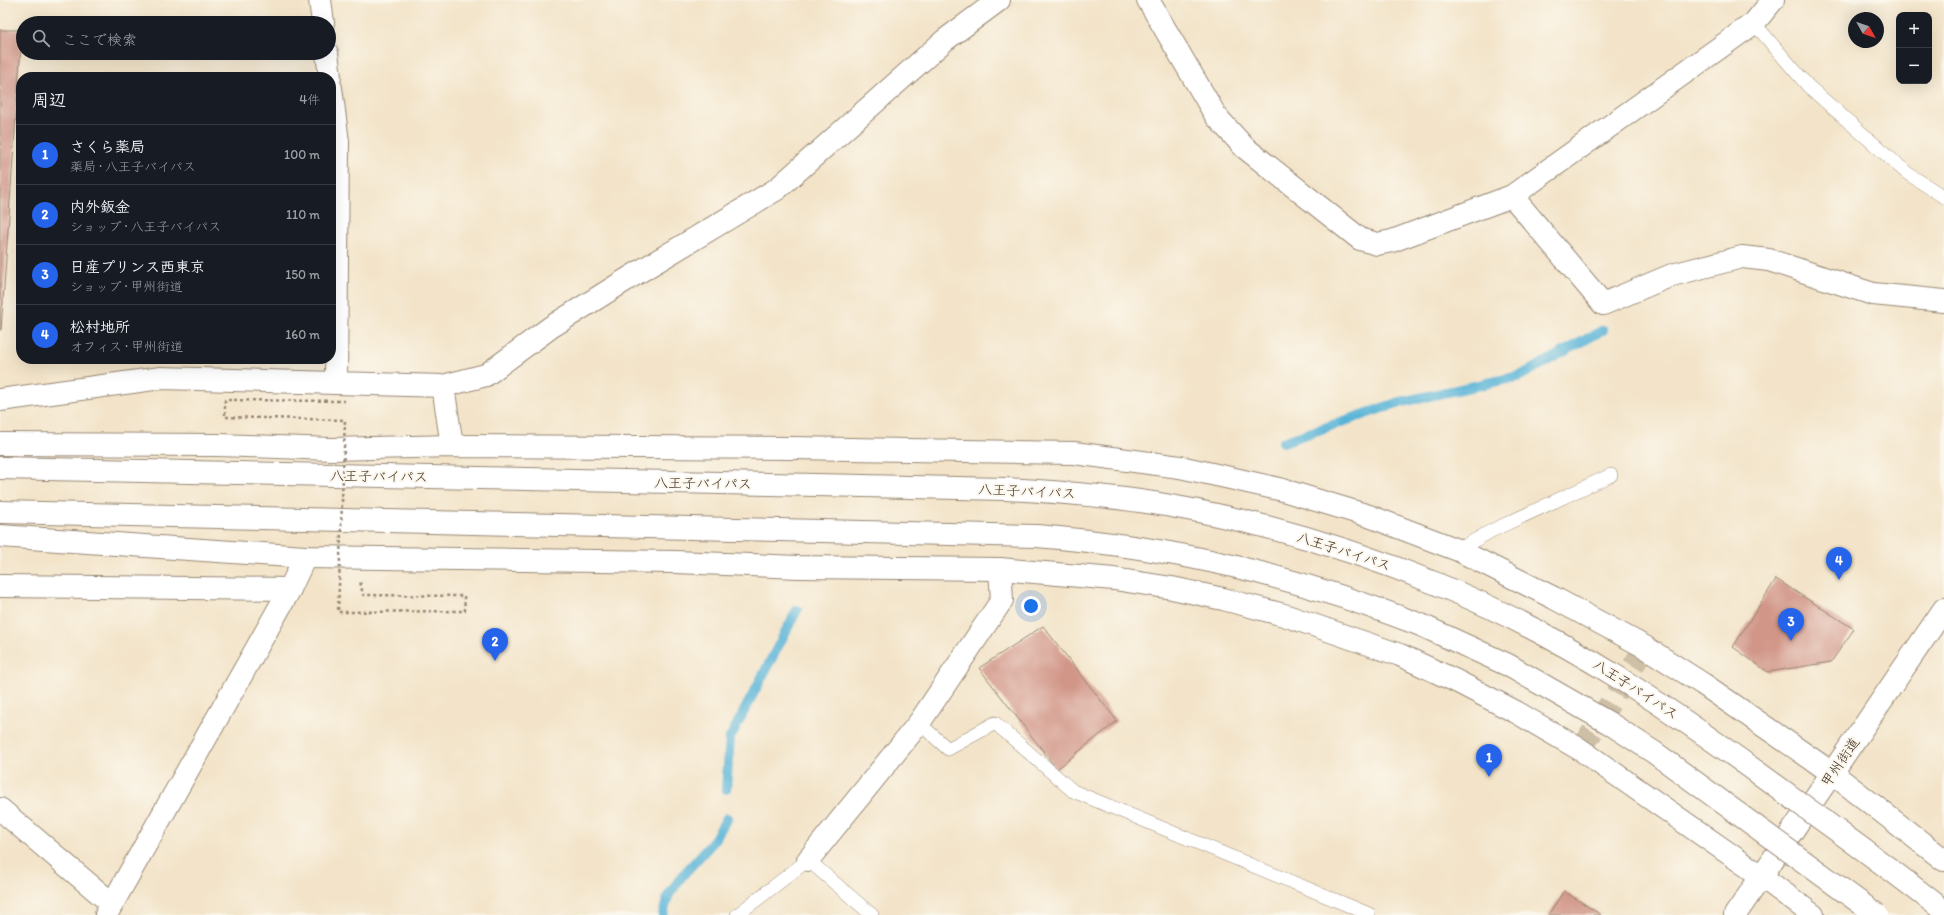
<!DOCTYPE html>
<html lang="ja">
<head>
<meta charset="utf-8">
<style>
  body { margin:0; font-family:Itim,"Klee One",sans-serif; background:#242831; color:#f1f3f6 }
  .controls { position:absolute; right:12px; top:12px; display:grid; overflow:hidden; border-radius:8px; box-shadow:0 4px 16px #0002 }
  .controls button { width:36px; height:36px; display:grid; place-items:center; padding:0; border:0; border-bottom:1px solid #363941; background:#171b24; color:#f1f3f6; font:20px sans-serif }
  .compass { position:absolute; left:1848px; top:12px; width:36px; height:36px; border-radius:50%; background:#171b24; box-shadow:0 4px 16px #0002; rotate:130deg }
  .you { position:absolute; left:1031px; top:606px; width:14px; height:14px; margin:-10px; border:3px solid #fff; border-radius:50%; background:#1a73e8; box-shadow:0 0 0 6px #1a73e833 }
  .badge { display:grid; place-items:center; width:26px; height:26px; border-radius:50%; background:#2563eb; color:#fff; font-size:13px; font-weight:700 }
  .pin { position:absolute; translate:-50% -33px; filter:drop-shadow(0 1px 2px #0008) }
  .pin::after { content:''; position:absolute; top:21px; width:14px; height:12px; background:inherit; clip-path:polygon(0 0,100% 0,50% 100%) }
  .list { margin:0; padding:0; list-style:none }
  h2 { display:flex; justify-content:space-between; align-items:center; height:52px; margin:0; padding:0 16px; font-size:17px }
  h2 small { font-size:13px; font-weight:400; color:#9ea1a6 }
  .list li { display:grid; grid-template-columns:26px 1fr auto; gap:12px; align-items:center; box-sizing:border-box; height:60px; padding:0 16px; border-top:1px solid #363941 }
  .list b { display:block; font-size:15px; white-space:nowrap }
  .list p { margin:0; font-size:13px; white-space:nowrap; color:#9ea1a6 }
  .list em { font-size:13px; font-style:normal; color:#9ea1a6 }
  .icon { flex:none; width:22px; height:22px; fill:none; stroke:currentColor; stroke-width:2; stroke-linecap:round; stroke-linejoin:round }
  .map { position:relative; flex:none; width:1944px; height:915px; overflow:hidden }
  .search { position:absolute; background:#171b24; box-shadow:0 4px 16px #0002; left:16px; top:16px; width:320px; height:44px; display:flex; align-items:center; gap:10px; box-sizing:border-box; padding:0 14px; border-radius:22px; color:#9ea1a6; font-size:15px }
  .panel { position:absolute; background:#171b24; box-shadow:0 4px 16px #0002; left:16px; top:72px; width:320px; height:292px; border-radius:16px }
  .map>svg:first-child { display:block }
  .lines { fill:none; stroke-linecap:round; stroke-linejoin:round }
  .stream { stroke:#59b4d7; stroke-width:10 }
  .building { fill:#d19688 }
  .highway-tunnel { stroke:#cebfa7; stroke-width:22; stroke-dasharray:22 11; stroke-linecap:butt }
  .lane-casing { stroke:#978774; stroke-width:14 }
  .street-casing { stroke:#978774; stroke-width:24 }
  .highway-casing { stroke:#978774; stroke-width:24 }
  .lane { stroke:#fff; stroke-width:13 }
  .street { stroke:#fff; stroke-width:22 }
  .highway { stroke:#fff; stroke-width:22 }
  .highway-bridge-casing { stroke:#978774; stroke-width:24; stroke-linecap:butt }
  .path-bridge { stroke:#978774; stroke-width:2.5; stroke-dasharray:3 3; stroke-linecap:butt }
  .highway-bridge { stroke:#fff; stroke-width:22 }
  .labels { text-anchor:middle; stroke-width:4; stroke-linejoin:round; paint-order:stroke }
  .street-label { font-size:14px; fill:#3b2a1e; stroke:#fbf7ec }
</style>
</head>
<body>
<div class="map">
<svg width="1944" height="915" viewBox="0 0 1944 915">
  <rect width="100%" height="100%" fill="#fbf7ec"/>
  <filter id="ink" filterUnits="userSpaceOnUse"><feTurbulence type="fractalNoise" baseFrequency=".025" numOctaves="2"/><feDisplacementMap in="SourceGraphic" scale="8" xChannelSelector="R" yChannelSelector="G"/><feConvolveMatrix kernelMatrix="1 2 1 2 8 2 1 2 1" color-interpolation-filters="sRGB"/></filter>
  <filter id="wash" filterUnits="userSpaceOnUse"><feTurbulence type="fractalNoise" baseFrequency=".012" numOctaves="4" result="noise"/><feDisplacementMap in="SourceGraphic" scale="16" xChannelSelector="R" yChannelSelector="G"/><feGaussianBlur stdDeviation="0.9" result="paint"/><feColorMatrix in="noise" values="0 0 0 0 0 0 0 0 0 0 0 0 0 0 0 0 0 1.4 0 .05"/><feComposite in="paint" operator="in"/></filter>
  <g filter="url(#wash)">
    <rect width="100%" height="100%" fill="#f3e4c9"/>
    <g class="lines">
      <g class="stream">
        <polyline points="1283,442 1397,403 1520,376 1603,330"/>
        <polyline points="726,789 730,738 797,610"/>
        <polyline points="663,915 668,896 682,876 713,842 727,818"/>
      </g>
    </g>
    <g id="blocks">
      <g class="building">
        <polygon points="0,30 22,30 1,330 0,330"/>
        <polygon points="1776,579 1854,629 1831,662 1768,672 1733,647"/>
        <polygon points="1043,626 1117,721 1057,769 979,668"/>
        <polygon points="1564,891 1601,915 1548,915"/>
      </g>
    </g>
  </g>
  <g filter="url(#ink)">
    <use href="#blocks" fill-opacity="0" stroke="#978774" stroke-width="1"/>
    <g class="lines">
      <polyline class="highway-tunnel" points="1581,750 1645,647"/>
      <g class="lane-casing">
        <g id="lane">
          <polyline points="1754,23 1808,86 1907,173 1944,197"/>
          <polyline points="1458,550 1491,531 1611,475"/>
          <polyline points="919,723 948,749 995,723 1073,791 1369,914"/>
          <polyline points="737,915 808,860 872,915"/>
        </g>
      </g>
      <g class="street-casing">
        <g id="street">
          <polyline points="320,0 323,23"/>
          <polyline points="1148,0 1216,116 1244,147 1360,239 1377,244 1392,241 1512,196 1754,23 1773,0"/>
          <polyline points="327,53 330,77"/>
          <polyline points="331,88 338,142 336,383 443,386"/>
          <polyline points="1512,196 1603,304 1672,275 1742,257 1769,260 1873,294 1944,301"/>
          <polyline points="0,400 161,378 336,383"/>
          <polyline points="452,446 443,386 486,375 551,327 629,278 777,189 945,40 999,0"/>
          <polyline points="0,586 290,589"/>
          <polyline points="0,809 112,904"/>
          <polyline points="808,860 919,723 1002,600 1000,569"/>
          <polyline points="106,915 290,589 305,557"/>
        </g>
      </g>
      <g class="highway-casing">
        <g id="highway">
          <polyline points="0,444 218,445 332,449 452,446 793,448 1074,453 1180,467 1230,478 1283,490 1369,516 1458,550 1554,598 1645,647 1703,684 1832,773 1944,860"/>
          <path d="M0,468L1005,489C1060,492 1116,496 1171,506C1263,522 1351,549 1437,584"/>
          <path d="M0,512L1037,536C1174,547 1292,575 1421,625"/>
          <polyline points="0,536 305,557 675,562 798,567 1000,569 1114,579 1172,588 1223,599 1284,615 1400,655 1456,681 1516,712 1581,750 1761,876 1813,915"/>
          <polyline points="1735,915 1944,609"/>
        </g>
      </g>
      <use href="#lane" class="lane"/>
      <use href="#street" class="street"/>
      <use href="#highway" class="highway"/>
      <g class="highway-bridge-casing">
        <g id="highway-bridge">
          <path d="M1437,584C1567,637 1671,709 1783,791C1837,831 1892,869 1944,911"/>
          <polyline points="1421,625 1508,665 1609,723 1655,753 1877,915"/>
        </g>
      </g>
      <polyline class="path-bridge" points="345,401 225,400 225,417 345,420 338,612 465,611 464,596 363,595 360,581"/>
      <use href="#highway-bridge" class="highway-bridge"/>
    </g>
  </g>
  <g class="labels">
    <g class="street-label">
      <text transform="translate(379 476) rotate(1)" y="5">八王子バイパス</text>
      <text transform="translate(703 483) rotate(1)" y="5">八王子バイパス</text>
      <text transform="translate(1027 491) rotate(3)" y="5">八王子バイパス</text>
      <text transform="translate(1344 551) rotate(18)" y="5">八王子バイパス</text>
      <text transform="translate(1636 689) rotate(33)" y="5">八王子バイパス</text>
      <text transform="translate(1840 762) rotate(-56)" y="5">甲州街道</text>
    </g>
  </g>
</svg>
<div class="controls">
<button>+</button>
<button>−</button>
</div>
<svg class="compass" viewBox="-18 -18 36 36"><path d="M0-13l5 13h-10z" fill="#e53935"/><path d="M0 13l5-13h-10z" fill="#9ea1a6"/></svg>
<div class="you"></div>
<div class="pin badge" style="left:1489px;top:777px">1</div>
<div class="pin badge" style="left:495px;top:661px">2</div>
<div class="pin badge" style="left:1791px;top:641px">3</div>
<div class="pin badge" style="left:1839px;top:580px">4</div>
<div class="search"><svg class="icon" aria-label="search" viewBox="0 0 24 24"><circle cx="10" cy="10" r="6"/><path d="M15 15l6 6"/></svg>ここで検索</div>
<section class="panel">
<h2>周辺<small>4件</small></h2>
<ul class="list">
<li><span class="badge">1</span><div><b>さくら薬局</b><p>薬局 · 八王子バイパス</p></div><em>100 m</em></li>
<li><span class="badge">2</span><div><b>内外鈑金</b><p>ショップ · 八王子バイパス</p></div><em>110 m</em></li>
<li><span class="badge">3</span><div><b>日産プリンス西東京</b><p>ショップ · 甲州街道</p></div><em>150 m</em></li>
<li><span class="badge">4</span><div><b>松村地所</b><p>オフィス · 甲州街道</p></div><em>160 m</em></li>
</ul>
</section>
</div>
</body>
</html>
